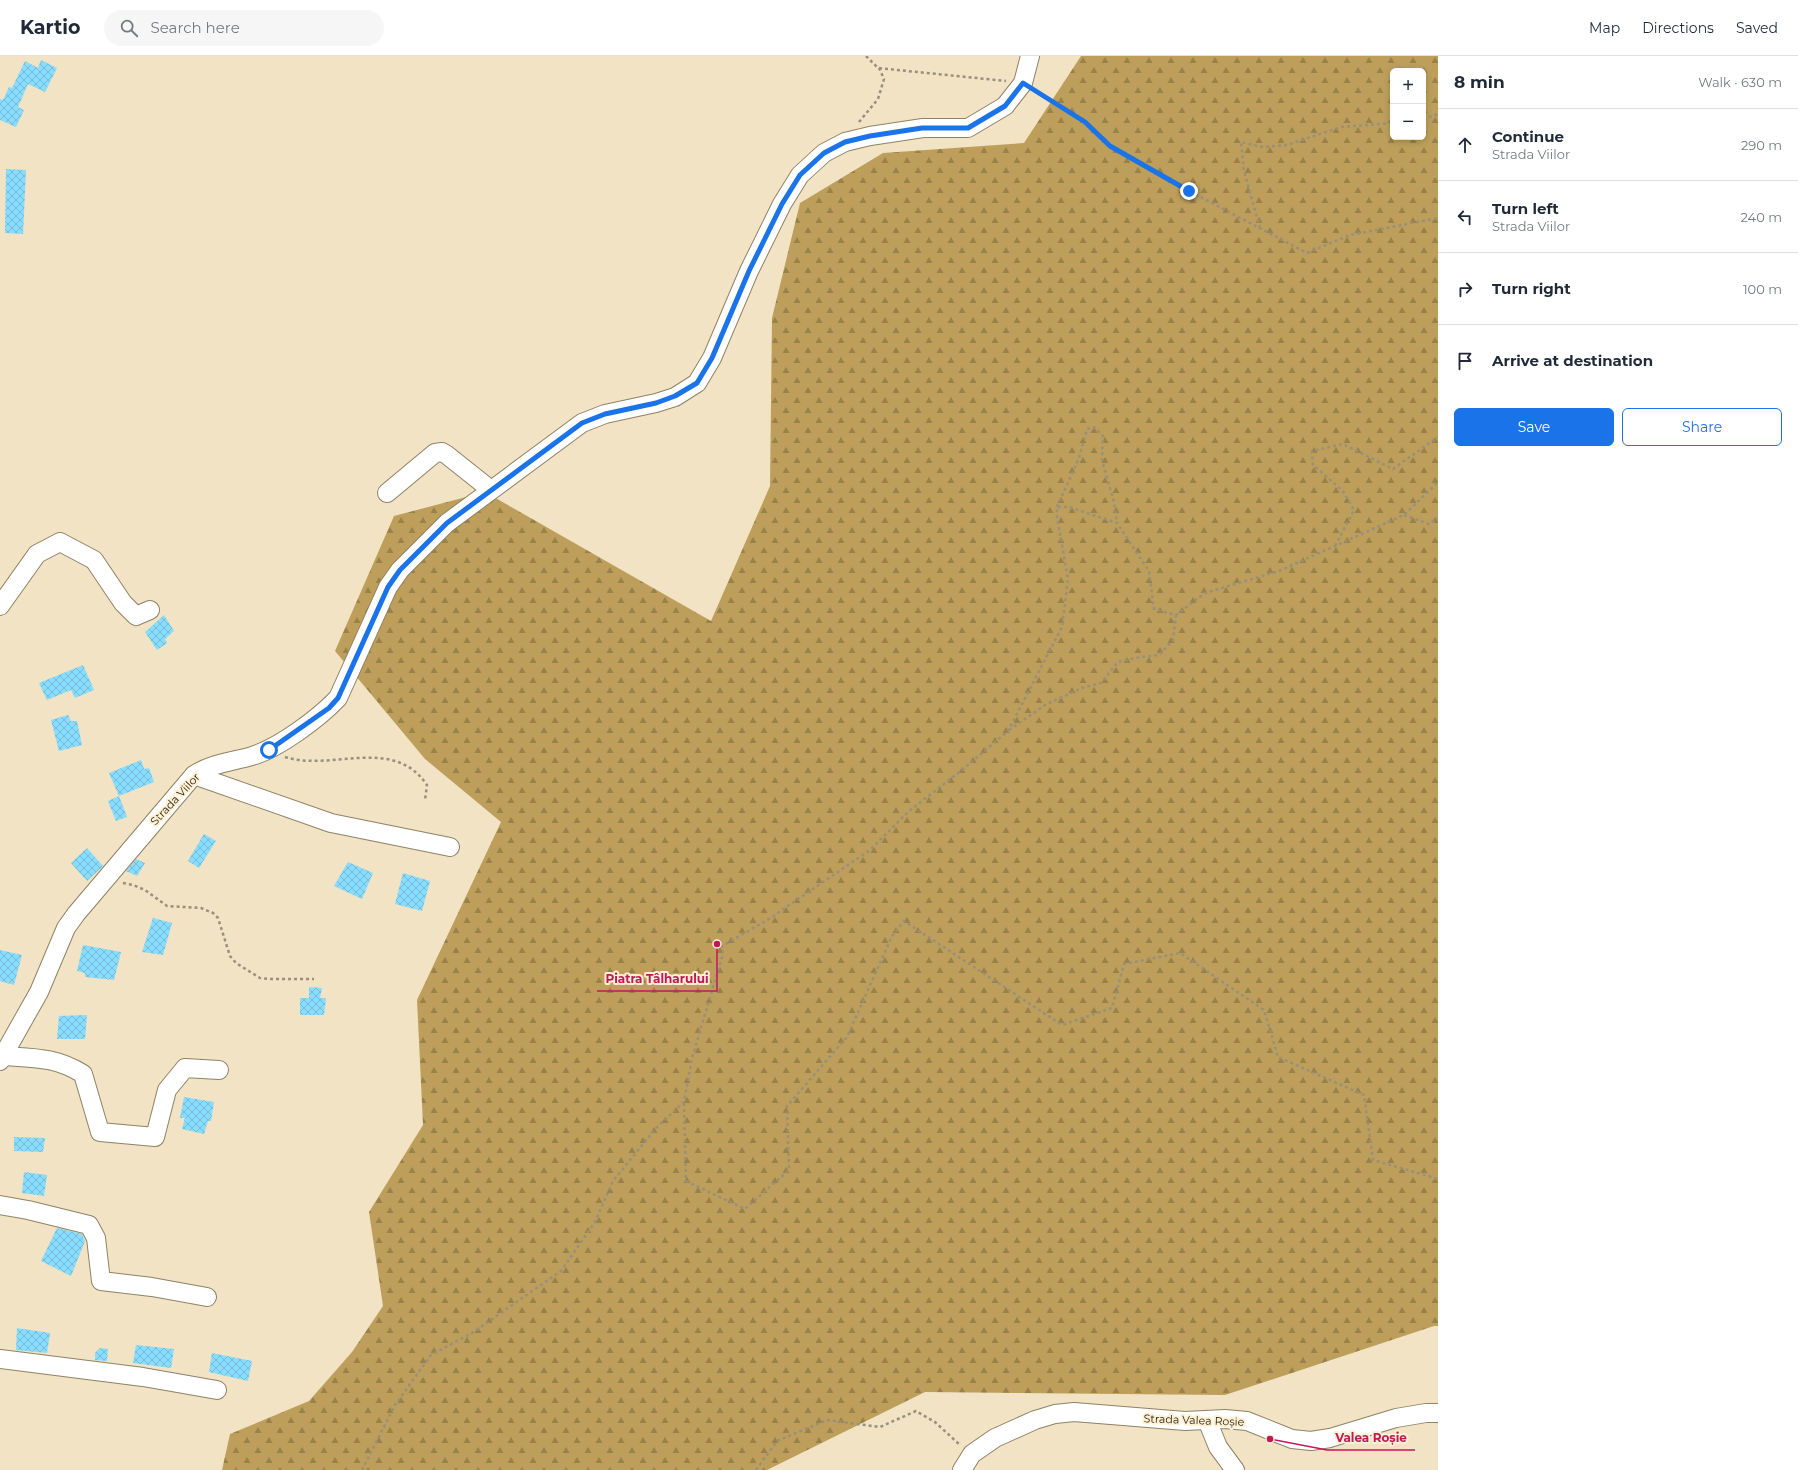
<!DOCTYPE html>
<html lang="en">
<head>
<meta charset="utf-8">
<style>
  body { margin:0; font-family:Montserrat,sans-serif; background:#f6f6f7; color:#1f2937 }
  .controls { position:absolute; right:12px; top:12px; display:grid; overflow:hidden; border-radius:6px; box-shadow:0 2px 6px #0003 }
  .controls button { width:36px; height:36px; display:grid; place-items:center; padding:0; border:0; border-bottom:1px solid #e0e1e3; background:#fff; color:#1f2937; font:20px sans-serif }
  .stop { position:absolute; width:12px; height:12px; margin:-9px; border:3px solid #1a73e8; border-radius:50%; background:#fff }
  .stop.end { background:#1a73e8; border-color:#fff; box-shadow:0 1px 4px #0008 }
  .list { margin:0; padding:0; list-style:none }
  h2 { display:flex; justify-content:space-between; align-items:center; height:52px; margin:0; padding:0 16px; font-size:17px }
  h2 small { font-size:13px; font-weight:400; color:#747a83 }
  .list li { display:grid; grid-template-columns:26px 1fr auto; gap:12px; align-items:center; box-sizing:border-box; height:72px; padding:0 16px; border-top:1px solid #e0e1e3 }
  .list b { display:block; font-size:15px; white-space:nowrap }
  .list p { margin:0; font-size:13px; white-space:nowrap; color:#747a83 }
  .list em { font-size:13px; font-style:normal; color:#747a83 }
  .actions { display:flex; gap:8px; padding:12px 16px }
  .actions a { flex:1; padding:9px 0; border:1px solid #1a73e8; border-radius:6px; text-align:center; font-size:14px; color:#1a73e8 }
  .actions .main { background:#1a73e8; color:#fff }
  .icon { flex:none; width:22px; height:22px; fill:none; stroke:currentColor; stroke-width:2; stroke-linecap:round; stroke-linejoin:round }
  .map { position:relative; flex:none; width:1438px; height:1414px; overflow:hidden }
  header { display:flex; align-items:center; gap:24px; box-sizing:border-box; height:56px; padding:0 20px; background:#fff; border-bottom:1px solid #e0e1e3 }
  header strong { font-size:19px }
  nav { display:flex; gap:22px; margin-inline-start:auto; font-size:14px }
  .search { width:280px; height:36px; background:#f6f6f7; display:flex; align-items:center; gap:10px; box-sizing:border-box; padding:0 14px; border-radius:22px; color:#747a83; font-size:15px }
  main { display:flex }
  aside { flex:1; background:#fff }
  .map>svg:first-child { display:block }
  .forest { fill:url(#forest-firs); fill-rule:evenodd }
  .building { fill:url(#building-cross-hatch) }
  .lines { fill:none; stroke-linecap:round; stroke-linejoin:round }
  .minor-casing { stroke:#8f8265; stroke-width:20 }
  .path { stroke:#9a9079; stroke-width:2.5; stroke-dasharray:3 3; stroke-linecap:butt }
  .minor { stroke:#fff; stroke-width:18 }
  .route { stroke:#1a73e8; stroke-width:5 }
  .labels { text-anchor:middle; stroke-width:4; stroke-linejoin:round; paint-order:stroke }
  .street-label { font-size:11px; fill:#221d11; stroke:#fef0d1 }
  .leader { fill:none; stroke:#c2185b; stroke-width:1.5 }
  .callout-dot { fill:#c2185b; stroke:#fef0d1; stroke-width:1.5 }
  .callout-label { font-size:12px; text-anchor:middle; font-weight:bold; fill:#c2185b; stroke:#fef0d1; stroke-width:4; stroke-linejoin:round; paint-order:stroke }
</style>
</head>
<body>
<header>
<strong>Kartio</strong>
<div class="search"><svg class="icon" aria-label="search" viewBox="0 0 24 24"><circle cx="10" cy="10" r="6"/><path d="M15 15l6 6"/></svg>Search here</div>
<nav><a>Map</a><a>Directions</a><a>Saved</a></nav>
</header>
<main>
<div class="map">
<svg width="1438" height="1414" viewBox="0 0 1438 1414">
  <defs>
    <pattern id="forest-firs" width="22" height="20" patternUnits="userSpaceOnUse"><rect width="22" height="20" fill="#bd9f5b"/><path d="M5 1l3.5 6h-7zM16 11l3.5 6h-7z" fill="#99814a"/></pattern>
    <pattern id="building-cross-hatch" width="8" height="8" patternUnits="userSpaceOnUse"><rect width="8" height="8" fill="#88dcfd"/><path d="M0 0l8 8M0 8l8-8" fill="none" stroke="#75bcd8"/></pattern>
  </defs>
  <rect width="100%" height="100%" fill="#f1e3c4"/>
  <path class="forest" d="M1081,0H1438V1270H1434L1225,1339L925,1336L767,1414H222L230,1378L309,1345L352,1296L383,1250L369,1156L423,1069L417,944L501,766L425,703L335,595L394,460L485,436L711,565L770,430L772,262L800,147L883,97L1024,87ZM1393,15H1423V81H1393Z"/>
  <g class="building">
    <polygon points="41,4 57,12 45,36 28,28 18,51 24,54 16,71 0,64 0,43 3,44 9,31 12,32 25,5 38,12"/>
    <polygon points="6,113 26,114 23,178 5,177"/>
    <polygon points="164,559 174,575 165,583 167,587 157,594 145,576"/>
    <polygon points="83,609 94,634 75,642 71,634 47,644 39,627"/>
    <polygon points="68,659 71,665 77,665 82,689 59,695 51,664"/>
    <polygon points="141,704 144,713 149,712 154,726 119,740 109,717"/>
    <polygon points="119,740 127,761 116,765 108,745"/>
    <polygon points="204,778 216,785 199,812 188,805"/>
    <polygon points="87,792 103,810 87,825 71,807"/>
    <polygon points="136,803 145,807 137,820 126,815"/>
    <polygon points="348,806 373,817 362,843 334,830"/>
    <polygon points="403,817 430,825 422,855 395,848"/>
    <polygon points="153,862 172,867 163,899 142,896"/>
    <polygon points="83,889 121,896 114,924 85,921 85,917 77,915"/>
    <polygon points="0,894 22,899 14,929 0,925"/>
    <polygon points="309,931 322,932 320,942 326,942 324,959 300,959 300,942 309,942"/>
    <polygon points="87,959 85,983 57,983 59,960"/>
    <polygon points="184,1041 214,1046 211,1065 208,1065 204,1078 182,1073 185,1062 180,1062"/>
    <polygon points="14,1081 45,1082 43,1096 14,1095"/>
    <polygon points="24,1116 47,1119 44,1140 22,1137"/>
    <polygon points="57,1172 82,1178 85,1185 71,1220 41,1205"/>
    <polygon points="17,1272 50,1277 47,1297 16,1294"/>
    <polygon points="136,1289 174,1293 171,1312 133,1307"/>
    <polygon points="100,1292 108,1293 107,1305 95,1304 95,1297"/>
    <polygon points="212,1297 252,1305 248,1325 209,1316"/>
  </g>
  <g class="lines">
    <g class="minor-casing">
      <g id="minor">
        <polyline points="387,437 435,397 442,396 447,399 491,434"/>
        <polyline points="0,550 37,498 60,486 94,504 123,547 136,560 150,554"/>
        <polyline points="194,719 331,767 450,791"/>
        <path d="M4,1000C34,1002 56,1001 83,1018L100,1076L155,1081L167,1034L185,1012L219,1014"/>
        <path d="M0,1005L39,936L66,872L76,858L194,719C212,707 232,706 252,700C279,692 319,662 338,642L388,531L400,514L447,467L582,367L605,358L656,347L675,341L697,327L712,302L749,215L782,148L800,119L824,97L845,86L870,80L923,72H968L1005,50L1023,27L1030,0"/>
        <polyline points="0,1149 28,1154 89,1169 96,1182 101,1225 152,1231 207,1241"/>
        <polyline points="0,1303 143,1321 217,1334"/>
        <polyline points="1207,1364 1218,1391 1235,1414"/>
        <polyline points="962,1414 972,1398 995,1382 1035,1364 1055,1358 1074,1356 1185,1365 1225,1363 1247,1365 1292,1383 1311,1385 1330,1382 1396,1362 1426,1357 1438,1357"/>
      </g>
    </g>
    <g class="path">
      <polyline points="866,0 878,12 1006,25"/>
      <polyline points="1035,34 1085,67 1110,90 1189,135 1307,197 1350,179 1438,162"/>
      <polyline points="1423,63 1438,58"/>
      <polyline points="859,66 878,43 884,23 879,12"/>
      <polyline points="1260,172 1244,115 1241,86 1262,91 1287,89 1341,71 1393,67"/>
      <polyline points="1057,451 1079,402 1087,373 1094,371 1103,380 1102,404 1114,446 1117,467"/>
      <polyline points="1404,459 1429,468 1438,462"/>
      <polyline points="1335,490 1354,454 1343,435 1313,409 1312,395 1343,388 1393,413 1438,381"/>
      <polyline points="1009,674 1045,649 1082,632 1101,627 1118,606 1135,602 1159,599 1173,584 1176,559"/>
      <path d="M285,701C332,716 393,679 427,729L425,744"/>
      <polyline points="123,827 133,829 145,834 167,850 201,852 213,857 218,862 230,900 236,907 260,922 269,923 314,923"/>
      <polyline points="684,1047 686,1125 745,1153 789,1114 787,1050 847,981 892,880 904,865 1062,969 1112,952 1124,908 1180,897 1264,954 1278,1001 1364,1039 1373,1104 1432,1121 1438,1124"/>
      <polyline points="362,1414 395,1349 431,1299 472,1277 561,1215 595,1166 613,1125 656,1072 684,1046 692,1002 723,898 722,890 769,863 870,794 909,755 962,714 1008,675 1062,571 1068,523 1057,461 1057,451 1069,451 1117,467 1149,515 1154,553 1176,559 1205,537 1279,515 1404,459 1438,426"/>
      <polyline points="756,1414 777,1385 827,1364 880,1371 916,1355 935,1366 960,1389"/>
    </g>
    <use href="#minor" class="minor"/>
  </g>
  <g class="lines">
    <polyline class="route" points="269,694 329,652 338,642 388,531 400,514 447,467 582,367 605,358 656,347 675,340 697,327 712,302 749,215 782,148 800,119 824,97 845,86 870,80 922,72 968,72 1005,50 1023,27 1085,66 1110,90 1189,135"/>
  </g>
  <g class="labels">
    <g class="street-label">
      <text transform="translate(175 743) rotate(-47)" y="4">Strada Viilor</text>
      <text transform="translate(1194 1364) rotate(2)" y="4">Strada Valea Roșie</text>
    </g>
  </g>
  <path class="leader" d="M717 888L717 935H597M1270 1383L1327 1394H1415"/>
  <g class="callout-dot">
    <circle cx="717" cy="888" r="4"/>
    <circle cx="1270" cy="1383" r="4"/>
  </g>
  <g class="callout-label">
    <text x="657" y="927">Piatra Tâlharului</text>
    <text x="1371" y="1386">Valea Roșie</text>
  </g>
</svg>
<div class="controls">
<button>+</button>
<button>−</button>
</div>
<div class="stop" style="left:269px;top:694px"></div>
<div class="stop end" style="left:1189px;top:135px"></div>
</div>
<aside>
<h2>8 min<small>Walk · 630 m</small></h2>
<ul class="list">
<li><svg class="icon" aria-label="ahead" viewBox="0 0 24 24"><path d="M12 20V5M6 11l6-6 6 6"/></svg><div><b>Continue</b><p>Strada Viilor</p></div><em>290 m</em></li>
<li><svg class="icon" aria-label="left" viewBox="0 0 24 24"><path d="M17 20v-9H6M10 6l-5 5 5 5"/></svg><div><b>Turn left</b><p>Strada Viilor</p></div><em>240 m</em></li>
<li><svg class="icon" aria-label="right" viewBox="0 0 24 24"><path d="M7 20v-9h11M14 6l5 5-5 5"/></svg><div><b>Turn right</b></div><em>100 m</em></li>
<li><svg class="icon" aria-label="arrive" viewBox="0 0 24 24"><path d="M6 21V4h12l-3 4 3 4H6"/></svg><div><b>Arrive at destination</b></div></li>
</ul>
<div class="actions"><a class="main">Save</a><a>Share</a></div>
</aside>
</main>
</body>
</html>
